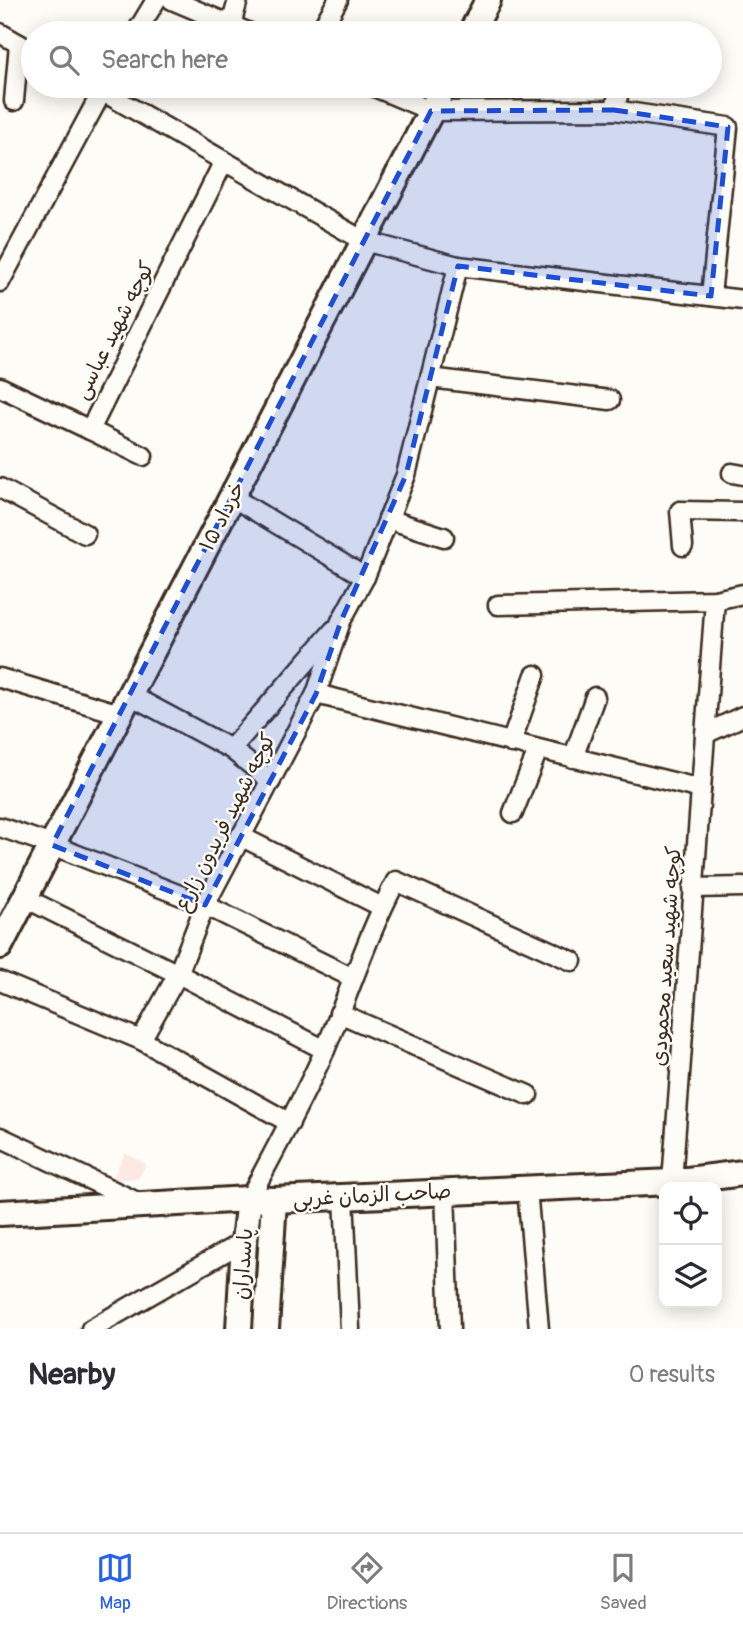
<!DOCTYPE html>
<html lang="en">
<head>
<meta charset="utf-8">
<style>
  body { margin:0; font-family:Pangolin,"Playpen Sans Arabic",sans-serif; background:#f7f7f7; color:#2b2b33 }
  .controls { position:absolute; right:21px; bottom:21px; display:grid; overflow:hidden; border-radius:14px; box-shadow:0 4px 18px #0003 }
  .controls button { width:63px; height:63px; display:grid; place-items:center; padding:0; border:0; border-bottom:2px solid #e1e1e2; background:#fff; color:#2b2b33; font:35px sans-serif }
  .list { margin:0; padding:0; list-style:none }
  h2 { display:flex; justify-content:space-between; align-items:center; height:91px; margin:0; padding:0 28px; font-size:30px }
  h2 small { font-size:23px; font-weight:400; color:#7c7c81 }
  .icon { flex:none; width:38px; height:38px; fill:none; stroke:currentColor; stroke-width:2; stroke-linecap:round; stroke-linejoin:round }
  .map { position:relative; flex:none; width:743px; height:1329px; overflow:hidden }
  .search { position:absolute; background:#fff; box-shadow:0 4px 18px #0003; left:21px; right:21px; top:21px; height:77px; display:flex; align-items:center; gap:18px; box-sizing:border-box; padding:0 24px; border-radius:38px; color:#7c7c81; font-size:26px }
  .sheet { height:203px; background:#fff }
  nav { display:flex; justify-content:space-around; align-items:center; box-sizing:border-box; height:98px; border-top:2px solid #e1e1e2; background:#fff; font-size:19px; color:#7c7c81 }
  nav a { display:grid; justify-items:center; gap:4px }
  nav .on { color:#2563eb }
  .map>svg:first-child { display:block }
  .built { fill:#fce9e4 }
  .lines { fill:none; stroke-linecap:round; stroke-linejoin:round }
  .street-casing { stroke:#3b2a1e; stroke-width:23 }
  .secondary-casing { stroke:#3b2a1e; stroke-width:30 }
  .street { stroke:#fdfcf7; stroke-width:18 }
  .secondary { stroke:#fdfcf7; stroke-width:24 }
  .marked { fill:#1d4ed8; fill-opacity:0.2; stroke:#1d4ed8; stroke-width:5; stroke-dasharray:14 9; stroke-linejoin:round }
  .labels { text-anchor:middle; stroke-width:5; stroke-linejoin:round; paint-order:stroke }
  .street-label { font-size:21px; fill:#3b2a1e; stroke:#fdfcf7 }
</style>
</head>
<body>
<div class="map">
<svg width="743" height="1329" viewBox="0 0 743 1329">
  <rect width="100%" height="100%" fill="#fdfcf7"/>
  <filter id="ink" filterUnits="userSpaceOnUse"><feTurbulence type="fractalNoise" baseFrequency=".0143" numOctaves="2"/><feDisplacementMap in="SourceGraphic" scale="14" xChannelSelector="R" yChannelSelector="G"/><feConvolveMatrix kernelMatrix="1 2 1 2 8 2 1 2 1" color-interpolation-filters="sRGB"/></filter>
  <g filter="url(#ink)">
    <polygon class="built" points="125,1153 146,1164 138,1179 112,1179"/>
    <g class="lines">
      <g class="street-casing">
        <g id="street">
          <polyline points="172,0 250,33"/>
          <polyline points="231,25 238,0"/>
          <polyline points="0,33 33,52"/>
          <polyline points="136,33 156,0"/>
          <polyline points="319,33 338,0"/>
          <polyline points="636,33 640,33"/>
          <polyline points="93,86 364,241 458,266 743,300"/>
          <polyline points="372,86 431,111 614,110 728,127 711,296"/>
          <polyline points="14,101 19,44"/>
          <polyline points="614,110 621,86"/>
          <polyline points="0,282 105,86"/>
          <polyline points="430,378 610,400"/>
          <polyline points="0,387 90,430 224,161"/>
          <polyline points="90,430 143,456"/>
          <polyline points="732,473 743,475"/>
          <polyline points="0,488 85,534"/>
          <polyline points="232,497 365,577"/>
          <polyline points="388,519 444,537"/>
          <polyline points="683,546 680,511 743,512"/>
          <polyline points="498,605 715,600 743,594"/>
          <polyline points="0,678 120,714"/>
          <polyline points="316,694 701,789"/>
          <polyline points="130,695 231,749 271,781"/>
          <polyline points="705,734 743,716"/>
          <polyline points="511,743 535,675"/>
          <polyline points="231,749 334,630"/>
          <polyline points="573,758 595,697"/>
          <polyline points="513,813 538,750"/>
          <polyline points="0,827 52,845 205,905 353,978"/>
          <polyline points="240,836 382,907"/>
          <polyline points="693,888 743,887"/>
          <polyline points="25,898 178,974 325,1050"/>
          <polyline points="0,981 141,1040 290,1123"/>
          <polyline points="339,1013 528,1095"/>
          <polyline points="141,1040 178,974 205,905 316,694 341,621 365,577 406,475 458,266"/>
          <polyline points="0,1137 139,1203"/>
          <polyline points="672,1182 715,600"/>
          <polyline points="527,1188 539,1329"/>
          <polyline points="445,1192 450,1329"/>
          <polyline points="344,1196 350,1329"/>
          <path d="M249,1199C275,1150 302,1101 325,1050C349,994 367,935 396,881L572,961"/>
          <polyline points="91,1329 244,1241"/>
        </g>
      </g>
      <g class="secondary-casing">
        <g id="secondary">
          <polyline points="471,33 488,0"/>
          <polyline points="0,946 444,86"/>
          <polyline points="0,1213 249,1199 274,1200 672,1182 743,1173"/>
          <polyline points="239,1329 244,1241 249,1199"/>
          <polyline points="266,1329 274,1200"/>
        </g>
      </g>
      <use href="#street" class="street"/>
      <use href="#secondary" class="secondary"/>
    </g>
  </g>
  <path class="marked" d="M614,110L728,127L711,296L458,266L406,475L341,621L316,694L205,905L52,845L431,111Z"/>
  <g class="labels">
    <g class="street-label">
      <text transform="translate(114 330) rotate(-63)" y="7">کوچه شهید عباسی</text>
      <text transform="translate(222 516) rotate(-63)" y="7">۱۵ خرداد</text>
      <text transform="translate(225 822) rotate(-63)" y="7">کوچه شهید فریدون زارع</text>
      <text transform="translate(666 956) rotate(-86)" y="7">کوچه شهید سعید محمودی</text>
      <text transform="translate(372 1195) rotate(-3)" y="7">صاحب الزمان غربی</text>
      <text transform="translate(243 1264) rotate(-86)" y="7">پاسداران</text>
    </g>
  </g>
</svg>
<div class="controls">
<button><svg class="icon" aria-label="locate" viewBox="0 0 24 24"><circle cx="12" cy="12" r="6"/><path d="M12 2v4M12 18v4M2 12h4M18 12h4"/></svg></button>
<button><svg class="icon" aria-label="layers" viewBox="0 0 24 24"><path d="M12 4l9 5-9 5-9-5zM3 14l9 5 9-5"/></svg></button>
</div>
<div class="search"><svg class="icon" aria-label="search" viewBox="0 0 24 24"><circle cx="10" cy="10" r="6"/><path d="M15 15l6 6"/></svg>Search here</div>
</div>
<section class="sheet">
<h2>Nearby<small>0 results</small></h2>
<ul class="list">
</ul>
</section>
<nav>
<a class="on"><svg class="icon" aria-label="map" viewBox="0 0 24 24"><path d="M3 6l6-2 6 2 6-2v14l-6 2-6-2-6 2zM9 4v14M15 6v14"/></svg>Map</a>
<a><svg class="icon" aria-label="directions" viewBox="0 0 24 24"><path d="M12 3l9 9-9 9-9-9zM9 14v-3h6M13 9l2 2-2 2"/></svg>Directions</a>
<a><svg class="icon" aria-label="saved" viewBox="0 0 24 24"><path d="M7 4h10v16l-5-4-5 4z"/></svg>Saved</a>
</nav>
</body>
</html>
